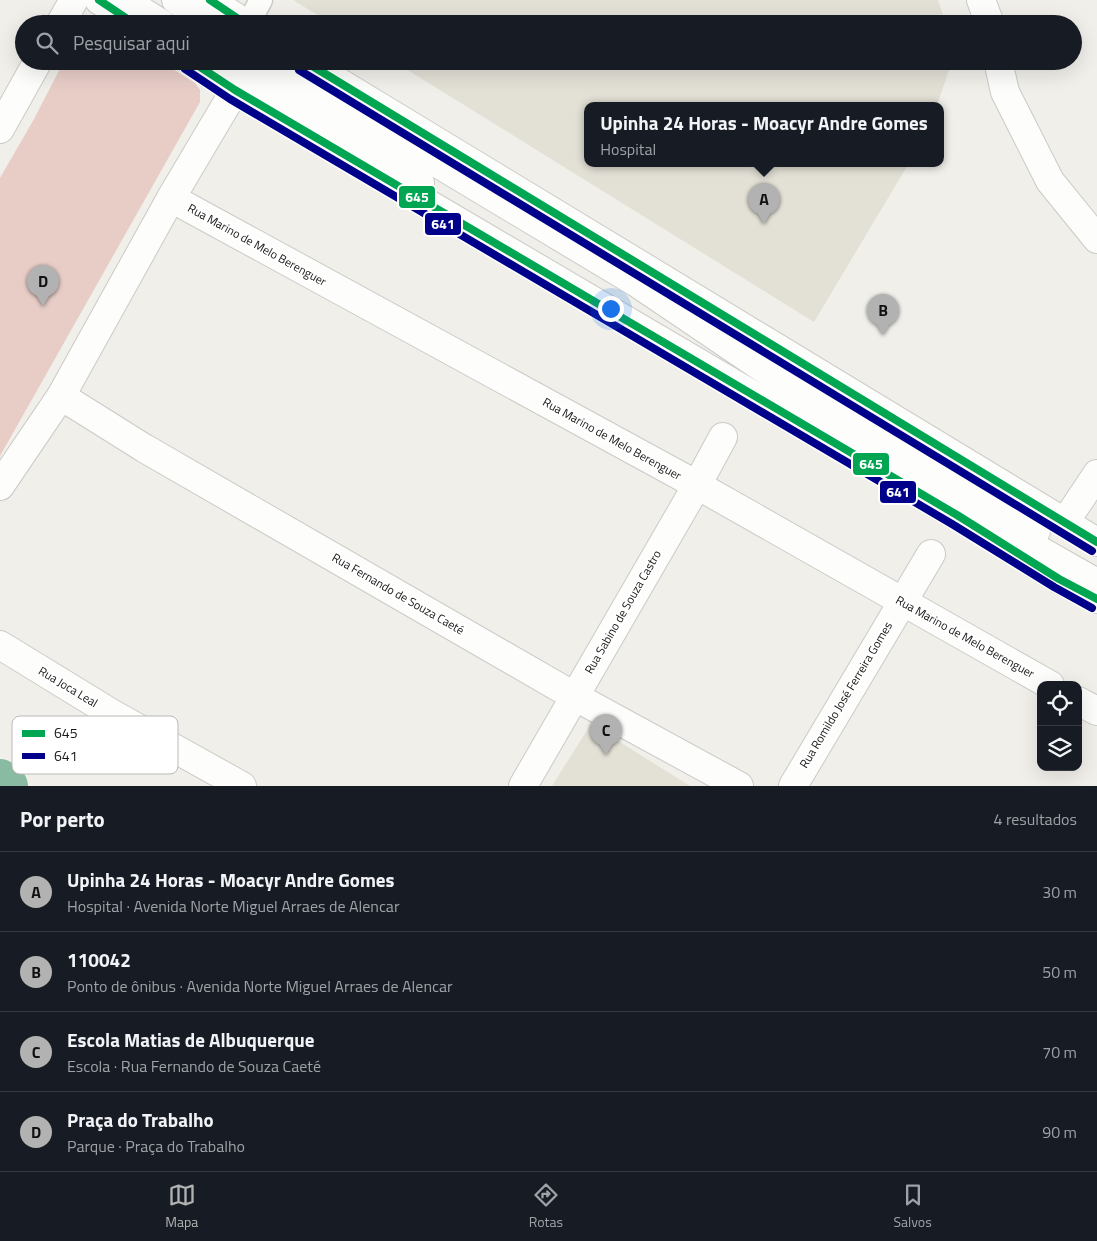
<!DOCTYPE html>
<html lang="pt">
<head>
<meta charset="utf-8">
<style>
  body { margin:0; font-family:"Titillium Web",sans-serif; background:#242831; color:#f1f3f6 }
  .controls { position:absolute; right:15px; bottom:15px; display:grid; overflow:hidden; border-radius:10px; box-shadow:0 5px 20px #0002 }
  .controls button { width:45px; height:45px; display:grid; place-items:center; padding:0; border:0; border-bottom:1px solid #363941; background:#171b24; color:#f1f3f6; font:25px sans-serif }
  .you { position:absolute; left:610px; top:308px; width:18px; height:18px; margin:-12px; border:4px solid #fff; border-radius:50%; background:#1a73e8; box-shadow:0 0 0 8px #1a73e833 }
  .badge { display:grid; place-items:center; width:32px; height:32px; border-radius:50%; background:#b2b2b2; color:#111; font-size:16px; font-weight:700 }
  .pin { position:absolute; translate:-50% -41px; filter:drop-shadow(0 1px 2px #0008) }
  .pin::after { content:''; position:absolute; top:26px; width:18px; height:15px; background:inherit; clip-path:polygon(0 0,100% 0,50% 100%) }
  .popup { position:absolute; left:584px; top:102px; width:360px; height:65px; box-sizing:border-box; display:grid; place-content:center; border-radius:10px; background:#171b24; filter:drop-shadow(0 1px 4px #0005); font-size:16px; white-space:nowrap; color:#9ea1a6 }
  .popup b { font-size:19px; color:#f1f3f6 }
  .popup::after { content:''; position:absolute; left:50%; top:100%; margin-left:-10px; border:10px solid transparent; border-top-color:#171b24 }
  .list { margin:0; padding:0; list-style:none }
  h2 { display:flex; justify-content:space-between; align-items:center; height:65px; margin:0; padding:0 20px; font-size:21px }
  h2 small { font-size:16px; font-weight:400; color:#9ea1a6 }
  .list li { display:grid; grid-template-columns:32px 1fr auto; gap:15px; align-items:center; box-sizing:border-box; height:80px; padding:0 20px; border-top:1px solid #363941 }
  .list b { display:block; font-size:19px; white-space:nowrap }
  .list p { margin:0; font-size:16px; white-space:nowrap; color:#9ea1a6 }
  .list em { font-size:16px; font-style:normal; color:#9ea1a6 }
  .icon { flex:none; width:28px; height:28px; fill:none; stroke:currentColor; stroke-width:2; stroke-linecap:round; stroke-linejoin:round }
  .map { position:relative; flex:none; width:1097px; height:786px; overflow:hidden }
  .search { position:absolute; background:#171b24; box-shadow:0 5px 20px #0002; left:15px; right:15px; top:15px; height:55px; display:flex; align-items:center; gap:12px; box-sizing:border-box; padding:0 18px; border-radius:28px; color:#9ea1a6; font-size:19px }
  .sheet { height:385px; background:#171b24 }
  nav { display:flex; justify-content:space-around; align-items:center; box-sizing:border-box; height:70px; border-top:1px solid #363941; background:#171b24; font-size:14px; color:#9ea1a6 }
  nav a { display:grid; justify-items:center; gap:2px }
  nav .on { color:#b2b2b2 }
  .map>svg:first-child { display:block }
  .built { fill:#e3e0d6 }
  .green { fill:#e8cdc7 }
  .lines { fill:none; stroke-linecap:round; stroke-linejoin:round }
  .canal { stroke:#89baa2; stroke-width:42 }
  .lane-casing { stroke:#cbcac6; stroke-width:25 }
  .street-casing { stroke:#cbcac6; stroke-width:30 }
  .secondary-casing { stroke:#cbcac6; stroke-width:30 }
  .primary-casing { stroke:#cbcac6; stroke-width:30 }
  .lane { stroke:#fdfdfc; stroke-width:22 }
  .street { stroke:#fdfdfc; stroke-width:28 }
  .secondary { stroke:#fdfdfc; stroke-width:28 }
  .primary { stroke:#fdfdfc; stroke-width:28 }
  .bus-1-casing { stroke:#fff; stroke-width:11 }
  .bus-2-casing { stroke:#fff; stroke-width:11 }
  .bus-1 { stroke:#00a651; stroke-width:8 }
  .bus-2 { stroke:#00008b; stroke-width:8 }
  .labels { text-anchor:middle; stroke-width:5; stroke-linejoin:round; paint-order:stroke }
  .street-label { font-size:12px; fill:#181715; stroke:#fff }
  .key { fill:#fff; stroke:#bab9b9; stroke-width:1 }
  .key-label { font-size:14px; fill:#181715 }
  .line-badge { stroke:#fff; stroke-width:2 }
  .badge-label { font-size:14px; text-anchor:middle; font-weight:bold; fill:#fff }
</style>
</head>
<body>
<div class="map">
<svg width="1097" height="786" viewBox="0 0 1097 786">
  <rect width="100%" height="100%" fill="#f0efea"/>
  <g class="built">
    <polygon points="293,0 938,0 946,24 332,24"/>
    <polygon points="393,61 952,61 937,105 588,105 588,163 909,163 814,322"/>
    <polygon points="591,724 690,786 552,786"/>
  </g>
  <polygon class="green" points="64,61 160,61 195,83 200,90 200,102 0,456 0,178 34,119"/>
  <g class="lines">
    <polyline class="canal" points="0,780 7,786"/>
    <g class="lane-casing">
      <polyline id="lane" points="248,24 261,0"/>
    </g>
    <g class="street-casing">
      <g id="street">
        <polyline points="124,0 162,24"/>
        <polyline points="176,0 214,24"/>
        <polyline points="981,0 990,24"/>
        <polyline points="222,61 420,183"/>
        <polyline points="273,61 362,118 637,283 782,381 904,455 1036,531"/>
        <polyline points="998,61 1005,92 1050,181 1097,239"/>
        <polyline points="171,198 697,485 1050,685"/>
        <polyline points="61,396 144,448 574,696 739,786"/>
        <polyline points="1065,522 1097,474"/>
        <polyline points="1007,532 1097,583"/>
        <polyline points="0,645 111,713 242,786"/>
        <polyline points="1078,701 1097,711"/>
        <polyline points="523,786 697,485 723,437"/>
        <polyline points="793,786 931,554"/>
      </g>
    </g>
    <g class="secondary-casing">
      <g id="secondary">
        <polyline points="60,24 74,0"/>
        <polyline points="0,129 38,61"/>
        <polyline points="0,486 61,396 171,198 235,90"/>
      </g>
    </g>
    <g class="primary-casing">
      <g id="primary">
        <polyline points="99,0 135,24"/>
        <polyline points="210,0 246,24"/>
        <polyline points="191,61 235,90 957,515 1059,579 1097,599"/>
        <polyline points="304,61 1097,542"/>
      </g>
    </g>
    <use href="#lane" class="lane"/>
    <use href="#street" class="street"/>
    <use href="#secondary" class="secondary"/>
    <use href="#primary" class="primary"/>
    <g class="bus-1-casing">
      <g id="bus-1">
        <polyline points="99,0 135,24"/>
        <polyline points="210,0 246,24"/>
        <polyline points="191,61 235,90 957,515 1059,579 1097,599"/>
        <polyline points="304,61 1097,542"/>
      </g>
    </g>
    <g class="bus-2-casing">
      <g id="bus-2">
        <polyline points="185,69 230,99 952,524 1054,587 1092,608"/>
        <polyline points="299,70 1092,551"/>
      </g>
    </g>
    <use href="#bus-1" class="bus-1"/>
    <use href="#bus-2" class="bus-2"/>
  </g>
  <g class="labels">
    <g class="street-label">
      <text transform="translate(257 245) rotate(29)" y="4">Rua Marino de Melo Berenguer</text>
      <text transform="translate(612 439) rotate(29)" y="4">Rua Marino de Melo Berenguer</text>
      <text transform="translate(398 594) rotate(30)" y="4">Rua Fernando de Souza Caeté</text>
      <text transform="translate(623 612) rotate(-60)" y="4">Rua Sabino de Souza Castro</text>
      <text transform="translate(965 637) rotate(29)" y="4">Rua Marino de Melo Berenguer</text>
      <text transform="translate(68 687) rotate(31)" y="4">Rua Joca Leal</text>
      <text transform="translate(846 695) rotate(-59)" y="4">Rua Romildo José Ferreira Gomes</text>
    </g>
  </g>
  <rect x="12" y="716" width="166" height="58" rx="8" class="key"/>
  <rect x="22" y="730" width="23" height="7" fill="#00a651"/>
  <rect x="22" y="753" width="23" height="6" fill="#00008b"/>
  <g class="key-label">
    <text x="54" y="738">645</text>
    <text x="54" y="761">641</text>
  </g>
  <g class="line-badge">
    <rect x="398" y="185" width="38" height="24" rx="5" fill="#00a651"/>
    <rect x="424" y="212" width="38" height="24" rx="5" fill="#00008b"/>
    <rect x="852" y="452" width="38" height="24" rx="5" fill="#00a651"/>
    <rect x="879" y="480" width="38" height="24" rx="5" fill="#00008b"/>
  </g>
  <g class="badge-label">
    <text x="417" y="202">645</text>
    <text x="443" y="229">641</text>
    <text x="871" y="469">645</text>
    <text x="898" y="497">641</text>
  </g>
</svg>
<div class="controls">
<button><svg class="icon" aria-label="locate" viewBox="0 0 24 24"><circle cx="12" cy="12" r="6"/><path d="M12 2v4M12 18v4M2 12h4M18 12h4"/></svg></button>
<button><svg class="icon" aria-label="layers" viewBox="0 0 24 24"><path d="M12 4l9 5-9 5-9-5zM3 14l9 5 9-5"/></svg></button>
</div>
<div class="you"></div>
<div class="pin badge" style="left:764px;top:224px">A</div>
<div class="popup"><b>Upinha 24 Horas - Moacyr Andre Gomes</b>Hospital</div>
<div class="pin badge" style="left:883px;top:335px">B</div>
<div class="pin badge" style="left:606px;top:755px">C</div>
<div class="pin badge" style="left:43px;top:306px">D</div>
<div class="search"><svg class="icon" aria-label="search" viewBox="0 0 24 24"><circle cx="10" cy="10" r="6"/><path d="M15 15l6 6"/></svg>Pesquisar aqui</div>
</div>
<section class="sheet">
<h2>Por perto<small>4 resultados</small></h2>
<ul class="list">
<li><span class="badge">A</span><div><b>Upinha 24 Horas - Moacyr Andre Gomes</b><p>Hospital · Avenida Norte Miguel Arraes de Alencar</p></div><em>30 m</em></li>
<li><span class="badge">B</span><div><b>110042</b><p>Ponto de ônibus · Avenida Norte Miguel Arraes de Alencar</p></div><em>50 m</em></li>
<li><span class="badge">C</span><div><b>Escola Matias de Albuquerque</b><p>Escola · Rua Fernando de Souza Caeté</p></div><em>70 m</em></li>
<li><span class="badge">D</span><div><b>Praça do Trabalho</b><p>Parque · Praça do Trabalho</p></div><em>90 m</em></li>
</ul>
</section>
<nav>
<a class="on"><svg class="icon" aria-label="map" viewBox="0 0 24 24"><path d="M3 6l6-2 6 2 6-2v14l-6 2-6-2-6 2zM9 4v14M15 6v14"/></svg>Mapa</a>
<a><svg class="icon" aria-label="directions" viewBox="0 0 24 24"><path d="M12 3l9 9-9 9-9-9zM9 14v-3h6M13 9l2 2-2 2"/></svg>Rotas</a>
<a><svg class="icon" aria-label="saved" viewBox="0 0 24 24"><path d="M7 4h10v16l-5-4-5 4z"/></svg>Salvos</a>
</nav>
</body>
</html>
